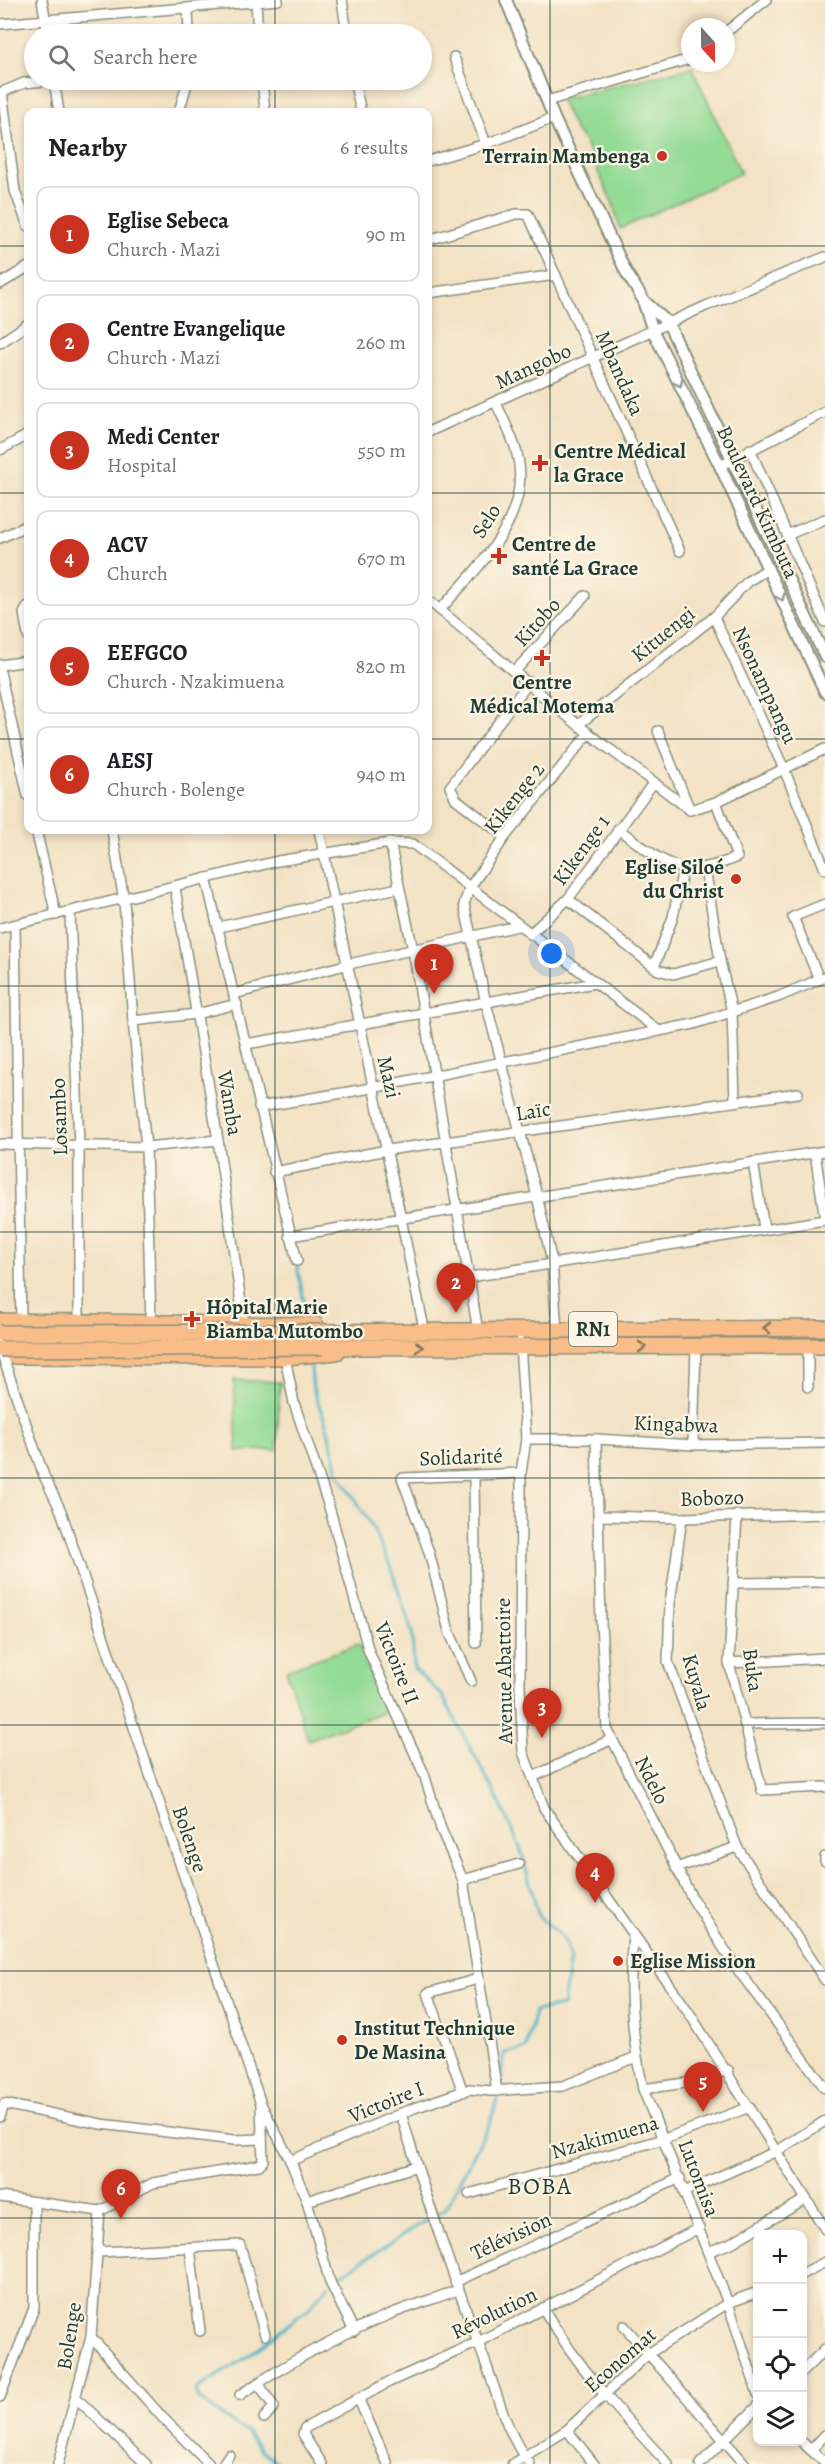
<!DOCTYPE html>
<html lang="en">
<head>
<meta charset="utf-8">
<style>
  body { margin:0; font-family:Alegreya,serif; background:#f6f6f6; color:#202124 }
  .controls { position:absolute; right:18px; bottom:18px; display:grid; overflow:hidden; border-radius:12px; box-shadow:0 3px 9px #0003 }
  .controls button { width:54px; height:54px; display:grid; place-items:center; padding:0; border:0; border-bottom:2px solid #e0e0e0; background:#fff; color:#202124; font:30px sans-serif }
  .compass { position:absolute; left:681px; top:18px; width:54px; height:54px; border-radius:50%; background:#fff; box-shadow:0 3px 9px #0003; rotate:159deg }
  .you { position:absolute; left:552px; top:954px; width:21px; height:21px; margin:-15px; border:4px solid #fff; border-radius:50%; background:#1a73e8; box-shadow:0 0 0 9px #1a73e833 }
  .badge { display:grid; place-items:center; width:39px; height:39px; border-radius:50%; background:#c8321e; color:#fff; font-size:20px; font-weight:700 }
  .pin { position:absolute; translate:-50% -50px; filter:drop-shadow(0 2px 3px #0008) }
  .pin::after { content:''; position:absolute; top:32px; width:21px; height:18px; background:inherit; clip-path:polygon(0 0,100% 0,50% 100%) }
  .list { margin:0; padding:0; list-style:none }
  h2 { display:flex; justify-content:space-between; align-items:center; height:78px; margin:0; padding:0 24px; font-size:26px }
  h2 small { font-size:20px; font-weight:400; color:#757577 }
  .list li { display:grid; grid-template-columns:39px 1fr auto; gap:18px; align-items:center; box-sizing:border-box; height:96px; margin:0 12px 12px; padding:0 12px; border:2px solid #e0e0e0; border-radius:12px }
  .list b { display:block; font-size:22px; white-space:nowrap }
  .list p { margin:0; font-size:20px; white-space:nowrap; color:#757577 }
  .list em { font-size:20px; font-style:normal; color:#757577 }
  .icon { flex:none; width:33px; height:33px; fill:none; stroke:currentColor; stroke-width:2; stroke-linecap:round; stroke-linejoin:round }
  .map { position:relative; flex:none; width:825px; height:2464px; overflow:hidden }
  .search { position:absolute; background:#fff; box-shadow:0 3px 9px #0003; left:24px; top:24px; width:408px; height:66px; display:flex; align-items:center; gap:15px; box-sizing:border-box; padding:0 21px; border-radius:33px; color:#757577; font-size:22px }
  .panel { position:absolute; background:#fff; box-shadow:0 3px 9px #0003; left:24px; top:108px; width:408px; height:726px; border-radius:12px }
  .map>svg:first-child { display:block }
  .green { fill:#94db96; stroke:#5a8c65; stroke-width:1.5 }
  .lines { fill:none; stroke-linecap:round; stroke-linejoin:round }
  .stream { stroke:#49b3c7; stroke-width:3 }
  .minor-casing { stroke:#89907c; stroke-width:12 }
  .tertiary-casing { stroke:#89907c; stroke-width:14 }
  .trunk-casing { stroke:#89907c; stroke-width:18 }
  .minor { stroke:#fff; stroke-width:9 }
  .tertiary { stroke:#fff; stroke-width:10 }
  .trunk { stroke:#f8bd89; stroke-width:15 }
  .trunk-bridge-casing { stroke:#89907c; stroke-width:18; stroke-linecap:butt }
  .trunk-bridge { stroke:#f8bd89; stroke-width:15 }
  .oneway { stroke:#8f9e9a }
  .oneway2 { stroke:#81775a }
  .grid { fill:none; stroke:#1f3d34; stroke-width:1.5; stroke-opacity:0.55 }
  .poi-dot { fill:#c8321e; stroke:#fcf5e5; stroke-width:2 }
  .labels { text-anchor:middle; stroke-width:4.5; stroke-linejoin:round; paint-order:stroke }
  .shield { fill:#fcf5e5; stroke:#617469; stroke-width:1.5 }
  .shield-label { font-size:20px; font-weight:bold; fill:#1f3d34 }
  .poi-label { font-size:21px; font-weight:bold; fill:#1f3d34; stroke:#fcf5e5; text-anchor:start }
  .street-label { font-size:21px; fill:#1f3d34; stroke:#fcf5e5 }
  .quarter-label { font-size:24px; letter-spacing:1.5px; fill:#1f3d34; stroke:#fcf5e5 }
</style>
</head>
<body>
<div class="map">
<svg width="825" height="2464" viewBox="0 0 825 2464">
  <rect width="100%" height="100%" fill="#fcf5e5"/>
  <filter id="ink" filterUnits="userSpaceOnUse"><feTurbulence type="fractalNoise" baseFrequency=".0167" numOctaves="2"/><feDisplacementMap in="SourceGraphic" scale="12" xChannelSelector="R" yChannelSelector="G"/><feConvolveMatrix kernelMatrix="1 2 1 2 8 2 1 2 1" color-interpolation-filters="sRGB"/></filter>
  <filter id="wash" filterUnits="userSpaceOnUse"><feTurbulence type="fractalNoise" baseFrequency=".008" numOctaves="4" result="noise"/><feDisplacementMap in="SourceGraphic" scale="24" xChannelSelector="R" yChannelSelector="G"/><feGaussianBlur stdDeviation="1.35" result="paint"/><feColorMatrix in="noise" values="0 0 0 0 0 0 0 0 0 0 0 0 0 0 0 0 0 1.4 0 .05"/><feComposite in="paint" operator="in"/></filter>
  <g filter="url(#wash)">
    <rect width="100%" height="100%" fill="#f3e2c4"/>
    <g class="green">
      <polygon points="692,67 741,173 620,229 613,204 583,139 577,134 560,99"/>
      <polygon points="234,1380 280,1382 277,1450 237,1451"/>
      <polygon points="359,1644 384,1712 308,1740 286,1670"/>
    </g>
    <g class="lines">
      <g class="stream">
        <polyline points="297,1265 307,1319"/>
        <polyline points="310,1358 313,1389 327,1426 338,1472 371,1524 391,1568 412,1632 414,1669 442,1695 500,1803 521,1850 539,1917 557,1932 566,1944 570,1958 563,2006 535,2011 526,2049 504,2053 500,2085"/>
        <polyline points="436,2214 445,2209 490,2123 499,2092"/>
        <polyline points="332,2280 430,2218"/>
        <polyline points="280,2464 261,2450 247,2433 200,2400 197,2395 197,2389 247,2357 309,2308 328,2285"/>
      </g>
    </g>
  </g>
  <g filter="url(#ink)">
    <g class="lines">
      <g class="minor-casing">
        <g id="minor">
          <polyline points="42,0 48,34"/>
          <polyline points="342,0 347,34"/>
          <polyline points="256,2 258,34"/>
          <polyline points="188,9 189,34"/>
          <polyline points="0,24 278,0"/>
          <polyline points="726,32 766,0"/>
          <polyline points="454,57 486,144"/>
          <polyline points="54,80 59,112"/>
          <polyline points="262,80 265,112"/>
          <polyline points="354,80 361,112"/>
          <polyline points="2,92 15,191 28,226"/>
          <polyline points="0,93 24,83 55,80"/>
          <polyline points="547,101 690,59"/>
          <polyline points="179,112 188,80"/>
          <polyline points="428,161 486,144 554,118"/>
          <polyline points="428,240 516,214 528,214 680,551"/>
          <polyline points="0,284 28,267"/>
          <polyline points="428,293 556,275"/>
          <polyline points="0,343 28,324"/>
          <polyline points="428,432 706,306 825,257"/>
          <polyline points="750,449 825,622"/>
          <polyline points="0,450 28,435"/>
          <polyline points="720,466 825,412"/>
          <polyline points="787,535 825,519"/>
          <polyline points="0,538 28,525"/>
          <polyline points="428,600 578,725 690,810"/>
          <polyline points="28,606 24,613 28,636"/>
          <path d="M440,610C479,566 535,514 516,450C511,434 503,418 496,403"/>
          <polyline points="714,617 784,769 825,869"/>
          <polyline points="0,665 28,661"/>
          <polyline points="515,671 585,596"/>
          <polyline points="0,672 28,796"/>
          <polyline points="578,725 714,617 748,581 768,569"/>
          <polyline points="658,731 689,808"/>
          <polyline points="690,810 716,802 825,749"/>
          <path d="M618,829C663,861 680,883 737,857L716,802"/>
          <polyline points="36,830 56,915"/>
          <polyline points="112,830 124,901 133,1021 146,1147 151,1322"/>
          <polyline points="319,830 425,1333"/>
          <polyline points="505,837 456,799 450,787 529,682"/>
          <polyline points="390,843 413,950 478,1331"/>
          <polyline points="705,868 720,961 732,1012 735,1100"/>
          <polyline points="206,878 297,1261"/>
          <polyline points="175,888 218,1140 244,1324"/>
          <polyline points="568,899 658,970 673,974 720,961"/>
          <polyline points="70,912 79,1145 79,1322"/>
          <polyline points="15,925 21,1325"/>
          <polyline points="219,927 398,888"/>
          <polyline points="0,928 278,861 390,843 413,844 659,1031"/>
          <polyline points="530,934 568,899 654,782"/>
          <polyline points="654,967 673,917 683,869"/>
          <polyline points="819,979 793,917 825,904"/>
          <polyline points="234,994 349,964 518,926"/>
          <polyline points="133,1021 196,1014 237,1004"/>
          <polyline points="246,1044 595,983"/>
          <polyline points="259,1107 372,1088 694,1024 778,997 825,977"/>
          <polyline points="0,1144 146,1147 218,1140"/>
          <polyline points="815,1153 825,1219"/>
          <polyline points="753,1162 764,1228"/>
          <polyline points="274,1172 387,1150 798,1093"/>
          <polyline points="290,1236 825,1151"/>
          <polyline points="470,1277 825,1220"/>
          <polyline points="557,1330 552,1262 537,1196 486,1003 464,904 470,887 505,837 589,733"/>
          <polyline points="520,1342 526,1439 521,1473 520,1686 523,1752 544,1808 688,2011 825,2229"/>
          <polyline points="0,1349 44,1476 61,1511 261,2104 290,2160 307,2201 330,2282 354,2331"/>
          <polyline points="285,1357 294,1403 330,1510 369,1652 424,1774 441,1829 463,1880 497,2091"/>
          <polyline points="808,1387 808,1346"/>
          <polyline points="526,1439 596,1439 693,1445 825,1443"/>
          <polyline points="596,1439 601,1623 607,1729 692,1898 733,1963 825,2088"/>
          <polyline points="693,1445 696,1346"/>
          <polyline points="474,1477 476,1643"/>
          <polyline points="737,1515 729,1663 762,1790 825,1787"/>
          <polyline points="600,1516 682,1518 825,1514"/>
          <polyline points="682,1518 670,1603 668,1662 671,1670 737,1847 825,1980"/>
          <polyline points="733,1583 825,1582"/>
          <polyline points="729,1663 825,1658"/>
          <polyline points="471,1681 449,1631 429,1552 402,1478 521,1473"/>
          <polyline points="745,1724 825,1723"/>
          <polyline points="533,1777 612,1739"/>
          <polyline points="825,1857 825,1861"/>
          <polyline points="676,1868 737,1847"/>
          <polyline points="463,1880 519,1864"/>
          <path d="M633,1935C628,1986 632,2038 643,2089L728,2303L758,2394"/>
          <polyline points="643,2089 692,2082 728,2070"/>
          <polyline points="463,2092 428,1993 478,1979"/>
          <path d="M401,2113C425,2198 455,2281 486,2364C498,2397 508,2437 530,2464"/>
          <polyline points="0,2117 4,2104 101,2124 234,2140 262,2139"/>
          <polyline points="290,2161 414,2108 470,2089 491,2091 563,2086 636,2057"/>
          <polyline points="684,2192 777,2151 825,2121"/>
          <polyline points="469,2194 664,2139 750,2107"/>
          <polyline points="0,2197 100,2211 153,2183 259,2165 263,2161 261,2106"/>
          <polyline points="307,2201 417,2166"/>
          <polyline points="190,2248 200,2331"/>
          <polyline points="98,2252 240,2245 265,2335"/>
          <polyline points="708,2252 731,2243 806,2199"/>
          <polyline points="802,2274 825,2262"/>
          <polyline points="455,2282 680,2178"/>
          <path d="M543,2308C577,2367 622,2415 668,2464"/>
          <polyline points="624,2326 745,2464"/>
          <polyline points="91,2337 162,2417 209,2464"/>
          <polyline points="802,2372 825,2349"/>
          <polyline points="258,2383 274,2407 264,2418"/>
          <path d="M240,2395C286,2364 336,2336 388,2315C410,2306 434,2299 458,2290"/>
          <polyline points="0,2397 34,2308 34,2202"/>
          <polyline points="76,2398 146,2464"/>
          <polyline points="358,2398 388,2464"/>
          <polyline points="567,2430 594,2464"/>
          <polyline points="802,2442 825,2463"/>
          <polyline points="811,2450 825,2435"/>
          <polyline points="58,2464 91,2337 100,2211"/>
          <polyline points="223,2464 229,2455"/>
          <polyline points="322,2464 303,2434 305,2428 389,2382 478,2342 699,2228"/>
          <polyline points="512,2464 567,2430 648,2354 728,2303 758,2292"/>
          <polyline points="700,2464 758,2406"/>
        </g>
      </g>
      <g class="tertiary-casing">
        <g id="tertiary">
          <polyline points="506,0 554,118 626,272 644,301 668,323 825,657"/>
          <polyline points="644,304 653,331 720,466 825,692"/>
        </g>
      </g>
      <g class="trunk-casing">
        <g id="trunk">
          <polyline points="0,1321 316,1325"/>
          <polyline points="323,1332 825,1328"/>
          <polyline points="323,1347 825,1346"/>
          <polyline points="14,1356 285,1357 337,1352"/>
        </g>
      </g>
      <use href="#minor" class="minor"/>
      <use href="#tertiary" class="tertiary"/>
      <use href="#trunk" class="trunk"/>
      <g class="trunk-bridge-casing">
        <g id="trunk-bridge">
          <polyline points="0,1333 323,1332"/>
          <polyline points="0,1349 323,1347"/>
        </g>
      </g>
      <use href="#trunk-bridge" class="trunk-bridge"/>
    </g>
    <defs><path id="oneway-chevron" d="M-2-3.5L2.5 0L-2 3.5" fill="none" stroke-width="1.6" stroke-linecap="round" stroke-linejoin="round" transform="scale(1.5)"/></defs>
    <g class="oneway">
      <use href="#oneway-chevron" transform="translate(679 383) rotate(64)"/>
      <use href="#oneway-chevron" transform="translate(781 597) rotate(65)"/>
    </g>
    <g class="oneway2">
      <use href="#oneway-chevron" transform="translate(767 1328) rotate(180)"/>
      <use href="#oneway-chevron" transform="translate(419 1347) rotate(1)"/>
      <use href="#oneway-chevron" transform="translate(642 1347) rotate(-1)"/>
    </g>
  </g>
  <path class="grid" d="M275,0V34M550,0V2464M275,80V112M0,246H28M428,246H825M0,493H28M428,493H825M0,739H28M428,739H825M275,830V2464M0,986H825M0,1232H825M0,1478H825M0,1725H825M0,1971H825M0,2218H825"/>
  <g class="poi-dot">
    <circle cx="662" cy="156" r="6"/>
    <path d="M537 454h6v6h6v6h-6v6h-6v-6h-6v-6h6z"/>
    <path d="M496 547h6v6h6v6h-6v6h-6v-6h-6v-6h6z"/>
    <path d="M539 649h6v6h6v6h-6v6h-6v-6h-6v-6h6z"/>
    <circle cx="736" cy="879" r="6"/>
    <path d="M189 1310h6v6h6v6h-6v6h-6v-6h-6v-6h6z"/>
    <circle cx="618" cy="1961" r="6"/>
    <circle cx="342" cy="2040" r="6"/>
  </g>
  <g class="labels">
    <rect class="shield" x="569" y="1312" width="48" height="34" rx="4.5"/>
    <g class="shield-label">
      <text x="593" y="1336">RN1</text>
    </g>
    <g class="poi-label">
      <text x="650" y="163" text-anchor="end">Terrain Mambenga</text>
      <text x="554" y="458">Centre Médical<tspan x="554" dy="24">la Grace</tspan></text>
      <text x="512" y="551">Centre de<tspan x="512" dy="24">santé La Grace</tspan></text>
      <text x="542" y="689" text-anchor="middle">Centre<tspan x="542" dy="24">Médical Motema</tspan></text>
      <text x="724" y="874" text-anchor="end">Eglise Siloé<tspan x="724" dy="24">du Christ</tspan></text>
      <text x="206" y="1314">Hôpital Marie<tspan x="206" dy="24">Biamba Mutombo</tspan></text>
      <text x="630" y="1968">Eglise Mission</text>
      <text x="354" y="2035">Institut Technique<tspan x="354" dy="24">De Masina</tspan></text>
    </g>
    <g class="street-label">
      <text transform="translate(533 366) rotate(-25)" y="7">Mangobo</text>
      <text transform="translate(620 373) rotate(66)" y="7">Mbandaka</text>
      <text transform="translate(758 502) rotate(65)" y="7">Boulevard Kimbuta</text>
      <text transform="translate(486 521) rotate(-58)" y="7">Selo</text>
      <text transform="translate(537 622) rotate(-48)" y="7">Kitobo</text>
      <text transform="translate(663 634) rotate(-39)" y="7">Kituengi</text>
      <text transform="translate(765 685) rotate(65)" y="7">Nsonampangu</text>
      <text transform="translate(514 798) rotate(-52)" y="7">Kikenge 2</text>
      <text transform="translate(581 850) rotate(-54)" y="7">Kikenge 1</text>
      <text transform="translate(389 1077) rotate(77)" y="7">Mazi</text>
      <text transform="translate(230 1103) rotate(80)" y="7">Wamba</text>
      <text transform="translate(533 1111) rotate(-9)" y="7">Laïc</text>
      <text transform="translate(59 1117) rotate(-92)" y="7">Losambo</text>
      <text transform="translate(676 1424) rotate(2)" y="7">Kingabwa</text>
      <text transform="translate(461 1457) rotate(-2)" y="7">Solidarité</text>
      <text transform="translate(712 1498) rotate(-2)" y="7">Bobozo</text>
      <text transform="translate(397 1663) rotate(68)" y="7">Victoire II</text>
      <text transform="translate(753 1670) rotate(82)" y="7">Buka</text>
      <text transform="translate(504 1671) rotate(-91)" y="7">Avenue Abattoire</text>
      <text transform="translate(697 1682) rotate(74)" y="7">Kuyala</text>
      <text transform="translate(652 1780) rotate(63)" y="7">Ndelo</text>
      <text transform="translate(190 1839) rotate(71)" y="7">Bolenge</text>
      <text transform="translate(386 2102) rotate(-22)" y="7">Victoire I</text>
      <text transform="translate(605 2137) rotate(-16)" y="7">Nzakimuena</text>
      <text transform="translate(699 2178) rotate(69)" y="7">Lutomisa</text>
      <text transform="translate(511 2236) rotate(-25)" y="7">Télévision</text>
      <text transform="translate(494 2313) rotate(-26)" y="7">Révolution</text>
      <text transform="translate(69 2336) rotate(-81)" y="7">Bolenge</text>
      <text transform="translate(620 2360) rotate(-41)" y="7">Economat</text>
    </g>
    <g class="quarter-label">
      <text x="540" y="2194">BOBA</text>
    </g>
  </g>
</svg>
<div class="controls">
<button>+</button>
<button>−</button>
<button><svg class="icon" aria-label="locate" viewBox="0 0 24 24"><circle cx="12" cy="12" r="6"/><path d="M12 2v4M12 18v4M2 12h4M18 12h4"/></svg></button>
<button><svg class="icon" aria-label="layers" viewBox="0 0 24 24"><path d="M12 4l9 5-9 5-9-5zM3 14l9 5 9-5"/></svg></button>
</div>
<svg class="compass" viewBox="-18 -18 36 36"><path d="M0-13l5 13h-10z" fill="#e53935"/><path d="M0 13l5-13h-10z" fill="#757577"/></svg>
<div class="you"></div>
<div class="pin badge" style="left:434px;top:994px">1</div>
<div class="pin badge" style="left:456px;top:1313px">2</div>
<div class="pin badge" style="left:542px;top:1738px">3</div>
<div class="pin badge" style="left:595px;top:1903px">4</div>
<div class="pin badge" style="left:703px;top:2112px">5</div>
<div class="pin badge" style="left:121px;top:2219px">6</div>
<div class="search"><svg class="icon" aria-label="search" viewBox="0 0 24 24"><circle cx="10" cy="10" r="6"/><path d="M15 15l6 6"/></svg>Search here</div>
<section class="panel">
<h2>Nearby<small>6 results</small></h2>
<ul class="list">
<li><span class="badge">1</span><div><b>Eglise Sebeca</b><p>Church · Mazi</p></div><em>90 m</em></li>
<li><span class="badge">2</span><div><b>Centre Evangelique</b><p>Church · Mazi</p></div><em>260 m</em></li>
<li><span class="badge">3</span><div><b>Medi Center</b><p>Hospital</p></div><em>550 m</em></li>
<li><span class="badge">4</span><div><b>ACV</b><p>Church</p></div><em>670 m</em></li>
<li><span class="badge">5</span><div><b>EEFGCO</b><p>Church · Nzakimuena</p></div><em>820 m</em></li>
<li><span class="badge">6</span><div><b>AESJ</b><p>Church · Bolenge</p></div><em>940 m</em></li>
</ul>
</section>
</div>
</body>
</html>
